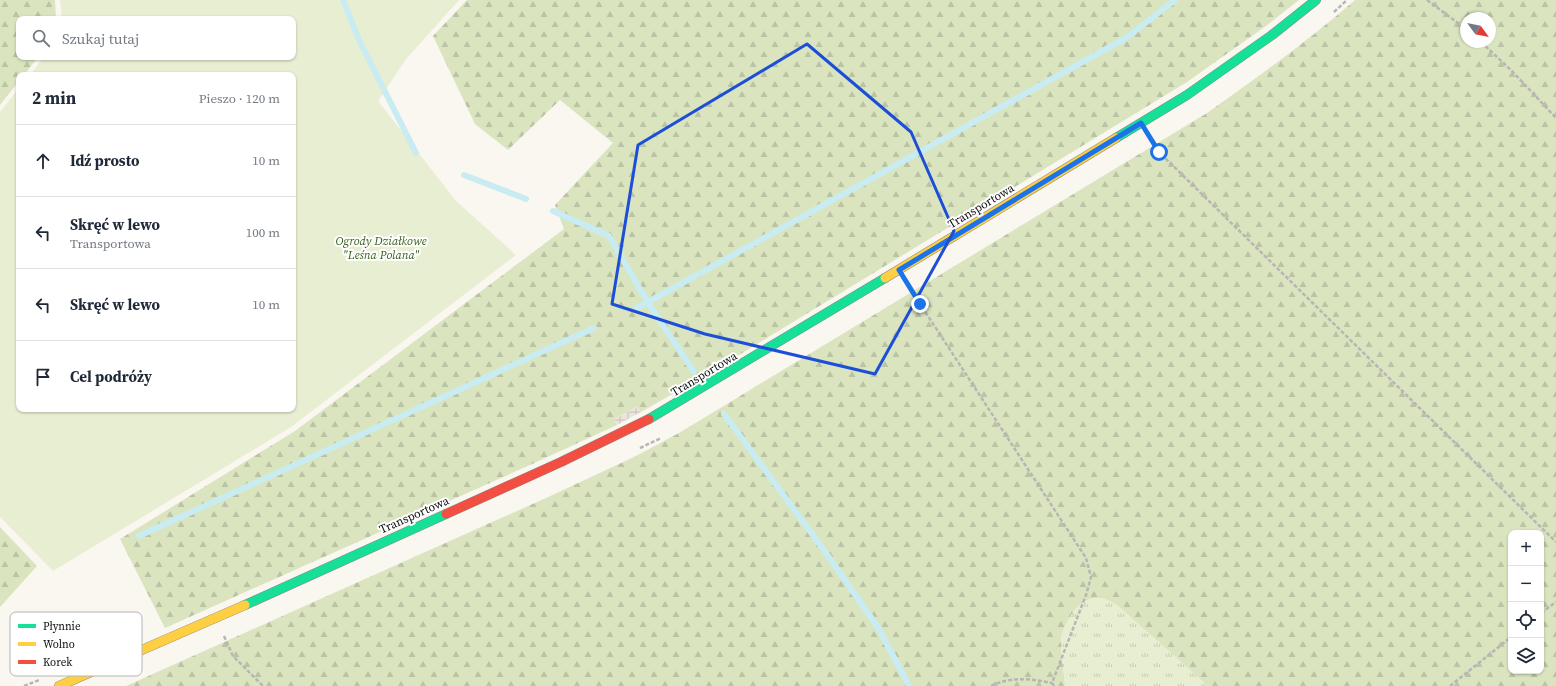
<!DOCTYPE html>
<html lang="pl">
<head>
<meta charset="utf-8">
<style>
  body { margin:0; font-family:"Source Serif 4",serif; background:#f2f2f3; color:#1f2937 }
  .controls { position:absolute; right:12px; bottom:12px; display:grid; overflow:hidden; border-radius:8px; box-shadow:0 1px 3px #0004 }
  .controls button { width:36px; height:36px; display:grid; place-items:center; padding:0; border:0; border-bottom:1px solid #e0e1e3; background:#fff; color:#1f2937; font:20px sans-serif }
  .compass { position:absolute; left:1460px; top:12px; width:36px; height:36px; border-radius:50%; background:#fff; box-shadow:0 1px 3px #0004; rotate:123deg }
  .stop { position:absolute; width:12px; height:12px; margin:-9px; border:3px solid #1a73e8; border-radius:50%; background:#fff }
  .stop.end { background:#1a73e8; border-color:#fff; box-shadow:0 1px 4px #0008 }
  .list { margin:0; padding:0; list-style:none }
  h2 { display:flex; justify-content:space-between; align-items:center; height:52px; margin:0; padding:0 16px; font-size:17px }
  h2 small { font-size:13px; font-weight:400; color:#747a83 }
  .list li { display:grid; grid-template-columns:26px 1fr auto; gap:12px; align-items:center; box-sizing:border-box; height:72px; padding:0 16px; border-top:1px solid #e0e1e3 }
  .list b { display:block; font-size:15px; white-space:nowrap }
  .list p { margin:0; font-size:13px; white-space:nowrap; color:#747a83 }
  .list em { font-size:13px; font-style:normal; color:#747a83 }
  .icon { flex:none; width:22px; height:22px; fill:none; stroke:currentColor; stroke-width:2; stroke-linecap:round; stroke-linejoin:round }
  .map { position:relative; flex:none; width:1556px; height:686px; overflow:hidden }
  .search { position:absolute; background:#fff; box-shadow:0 1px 3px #0004; left:16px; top:16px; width:280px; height:44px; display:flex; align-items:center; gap:10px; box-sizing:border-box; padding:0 14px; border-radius:8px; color:#747a83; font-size:15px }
  .panel { position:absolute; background:#fff; box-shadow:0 1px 3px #0004; left:16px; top:72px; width:280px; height:340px; border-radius:8px }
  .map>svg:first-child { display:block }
  .grass { fill:url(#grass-tufts) }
  .forest { fill:url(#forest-firs); fill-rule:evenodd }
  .garden { fill:#e8eed1 }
  .plaza { fill:url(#plaza-grid) }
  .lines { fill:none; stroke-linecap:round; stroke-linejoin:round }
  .stream { stroke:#c8ecf2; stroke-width:6 }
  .fast-casing { stroke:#8a8885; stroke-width:10 }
  .slow-casing { stroke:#8a8885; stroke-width:10 }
  .jam-casing { stroke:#8a8885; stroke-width:10 }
  .path { stroke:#b7b6b5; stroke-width:2.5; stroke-dasharray:4 2; stroke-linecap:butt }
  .fast { stroke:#16e098; stroke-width:9 }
  .slow { stroke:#ffcf43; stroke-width:9 }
  .jam { stroke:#f24e42; stroke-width:9 }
  .route { stroke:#1a73e8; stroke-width:5 }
  .marked { fill:none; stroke:#1d4ed8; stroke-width:3; stroke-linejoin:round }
  .labels { text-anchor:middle; stroke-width:4; stroke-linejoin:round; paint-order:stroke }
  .street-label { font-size:12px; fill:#0c0c0c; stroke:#fff }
  .park-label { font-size:12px; font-style:italic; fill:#3a6120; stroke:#fff }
  .key { fill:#fff; stroke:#b6b6b6; stroke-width:1 }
  .key-label { font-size:11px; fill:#0c0c0c }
</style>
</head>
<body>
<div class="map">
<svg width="1556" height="686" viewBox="0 0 1556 686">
  <defs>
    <pattern id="grass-tufts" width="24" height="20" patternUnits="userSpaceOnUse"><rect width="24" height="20" fill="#e8eed1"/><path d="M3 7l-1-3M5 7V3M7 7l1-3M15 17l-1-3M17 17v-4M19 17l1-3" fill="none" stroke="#c6cbb2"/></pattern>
    <pattern id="forest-firs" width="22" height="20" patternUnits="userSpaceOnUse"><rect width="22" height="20" fill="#dae5c0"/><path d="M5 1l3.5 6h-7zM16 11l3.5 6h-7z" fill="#bac3a4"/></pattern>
    <pattern id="plaza-grid" width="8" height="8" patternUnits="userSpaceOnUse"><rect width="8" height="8" fill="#eae4dc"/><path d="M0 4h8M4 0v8" fill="none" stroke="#c8c2bc"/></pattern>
  </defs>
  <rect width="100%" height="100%" fill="#faf6f0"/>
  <path class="grass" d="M1093,598C1103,598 1110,600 1118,606L1208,686H1065C1064,670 1060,653 1061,637C1062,619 1077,603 1093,598Z"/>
  <g class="forest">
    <polygon points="0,0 55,0 56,19 19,19 19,57 38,57 24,75 19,75 19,81 0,105"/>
    <polygon points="467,0 1299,0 1266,26 1187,82 706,375 641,412 637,407 614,419 617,425 530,465 165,628 120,539 295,431 564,229 555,205 613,143 560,100 508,150 475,124 433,36"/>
    <path d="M1355,0H1556V686H1208L1118,606C1097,591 1080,598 1068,620C1065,625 1062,631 1061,637C1060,653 1064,670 1065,686H126L546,498L634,457L679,433L1207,113C1258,77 1308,41 1355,0ZM1466,18H1490V42H1466ZM1511,533H1541V671H1511Z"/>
    <polygon points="0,527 37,566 0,607"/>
  </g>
  <polygon class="garden" points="60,0 459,0 406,59 378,101 456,201 516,255 291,427 53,571 0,517 0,112 19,88 19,409 293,409 293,75 30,75 44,57 293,57 293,19 62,19"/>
  <polygon class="plaza" points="638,407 641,412 617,425 614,419"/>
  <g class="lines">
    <g class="stream">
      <polyline points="343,0 359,40 416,153"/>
      <polyline points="464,175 526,199"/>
      <polyline points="553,211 609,236 648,303 694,372"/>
      <polyline points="637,308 1126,38 1175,0"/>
      <polyline points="724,414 826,553 879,629 909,686"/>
      <polyline points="139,536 594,328"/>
    </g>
    <g class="fast-casing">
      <g id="fast">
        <polyline points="1116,138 1187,95 1272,35 1316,0"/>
        <polyline points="649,419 885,278"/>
        <polyline points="245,605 446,514"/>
      </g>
    </g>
    <g class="slow-casing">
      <g id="slow">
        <polyline points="885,278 1116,138"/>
        <polyline points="59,686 245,605"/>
      </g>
    </g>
    <g class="jam-casing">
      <polyline id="jam" points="446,514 561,462 649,419"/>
    </g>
    <g class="path">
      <polyline points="1427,0 1466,29"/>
      <polyline points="1334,12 1347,0"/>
      <polyline points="1481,42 1512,71 1556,118"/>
      <polyline points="1152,139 1159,152 1556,542"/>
      <polyline points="909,287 1086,558 1091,577 1086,595 1052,683 1054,686"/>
      <polyline points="640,448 661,438"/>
      <polyline points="1541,613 1556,602"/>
      <polyline points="224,636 233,656 263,686"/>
      <polyline points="24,686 39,680"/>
      <path d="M991,686C1011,676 1032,679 1052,683"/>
      <polyline points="1450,686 1511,637"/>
    </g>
    <use href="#fast" class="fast"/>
    <use href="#slow" class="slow"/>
    <use href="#jam" class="jam"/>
  </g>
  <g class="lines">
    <polyline class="route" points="920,304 899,270 1141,123 1159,152"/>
  </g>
  <path class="marked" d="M807,44L911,132L954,231L875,374L705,334L612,304L638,145Z"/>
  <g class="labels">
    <g class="street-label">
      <text transform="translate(981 206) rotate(-31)" y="4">Transportowa</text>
      <text transform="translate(704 374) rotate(-31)" y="4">Transportowa</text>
      <text transform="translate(414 515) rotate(-24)" y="4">Transportowa</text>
    </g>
    <g class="park-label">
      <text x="381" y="245">Ogrody Działkowe<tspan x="381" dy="14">"Leśna Polana"</tspan></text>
    </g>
  </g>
  <rect x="10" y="612" width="132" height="64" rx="6" class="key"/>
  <rect x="18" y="624" width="18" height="4" fill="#16e098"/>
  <rect x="18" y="642" width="18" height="4" fill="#ffcf43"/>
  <rect x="18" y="660" width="18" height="4" fill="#f24e42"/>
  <g class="key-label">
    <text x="43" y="630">Płynnie</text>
    <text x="43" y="648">Wolno</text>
    <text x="43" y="666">Korek</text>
  </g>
</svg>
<div class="controls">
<button>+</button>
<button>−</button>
<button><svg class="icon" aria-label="locate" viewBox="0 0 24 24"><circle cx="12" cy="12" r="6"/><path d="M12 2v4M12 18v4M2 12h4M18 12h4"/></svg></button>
<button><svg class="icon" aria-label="layers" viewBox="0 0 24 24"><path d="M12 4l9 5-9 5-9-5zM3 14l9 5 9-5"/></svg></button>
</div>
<svg class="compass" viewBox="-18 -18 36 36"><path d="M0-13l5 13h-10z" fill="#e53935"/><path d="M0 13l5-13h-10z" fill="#747a83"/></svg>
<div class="stop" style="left:1159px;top:152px"></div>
<div class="stop end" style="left:920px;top:304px"></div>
<div class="search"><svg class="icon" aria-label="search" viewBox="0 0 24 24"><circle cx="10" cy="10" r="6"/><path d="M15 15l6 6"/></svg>Szukaj tutaj</div>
<section class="panel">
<h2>2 min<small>Pieszo · 120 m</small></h2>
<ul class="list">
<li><svg class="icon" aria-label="ahead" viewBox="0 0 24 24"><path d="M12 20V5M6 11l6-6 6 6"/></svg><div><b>Idź prosto</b></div><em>10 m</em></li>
<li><svg class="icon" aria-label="left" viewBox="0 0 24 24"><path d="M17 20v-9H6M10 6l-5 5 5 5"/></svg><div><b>Skręć w lewo</b><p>Transportowa</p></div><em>100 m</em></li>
<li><svg class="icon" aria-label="left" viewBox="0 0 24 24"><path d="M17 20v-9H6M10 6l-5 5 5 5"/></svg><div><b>Skręć w lewo</b></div><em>10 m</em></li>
<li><svg class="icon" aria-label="arrive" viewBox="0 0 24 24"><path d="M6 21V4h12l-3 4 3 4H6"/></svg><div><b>Cel podróży</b></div></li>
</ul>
</section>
</div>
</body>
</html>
